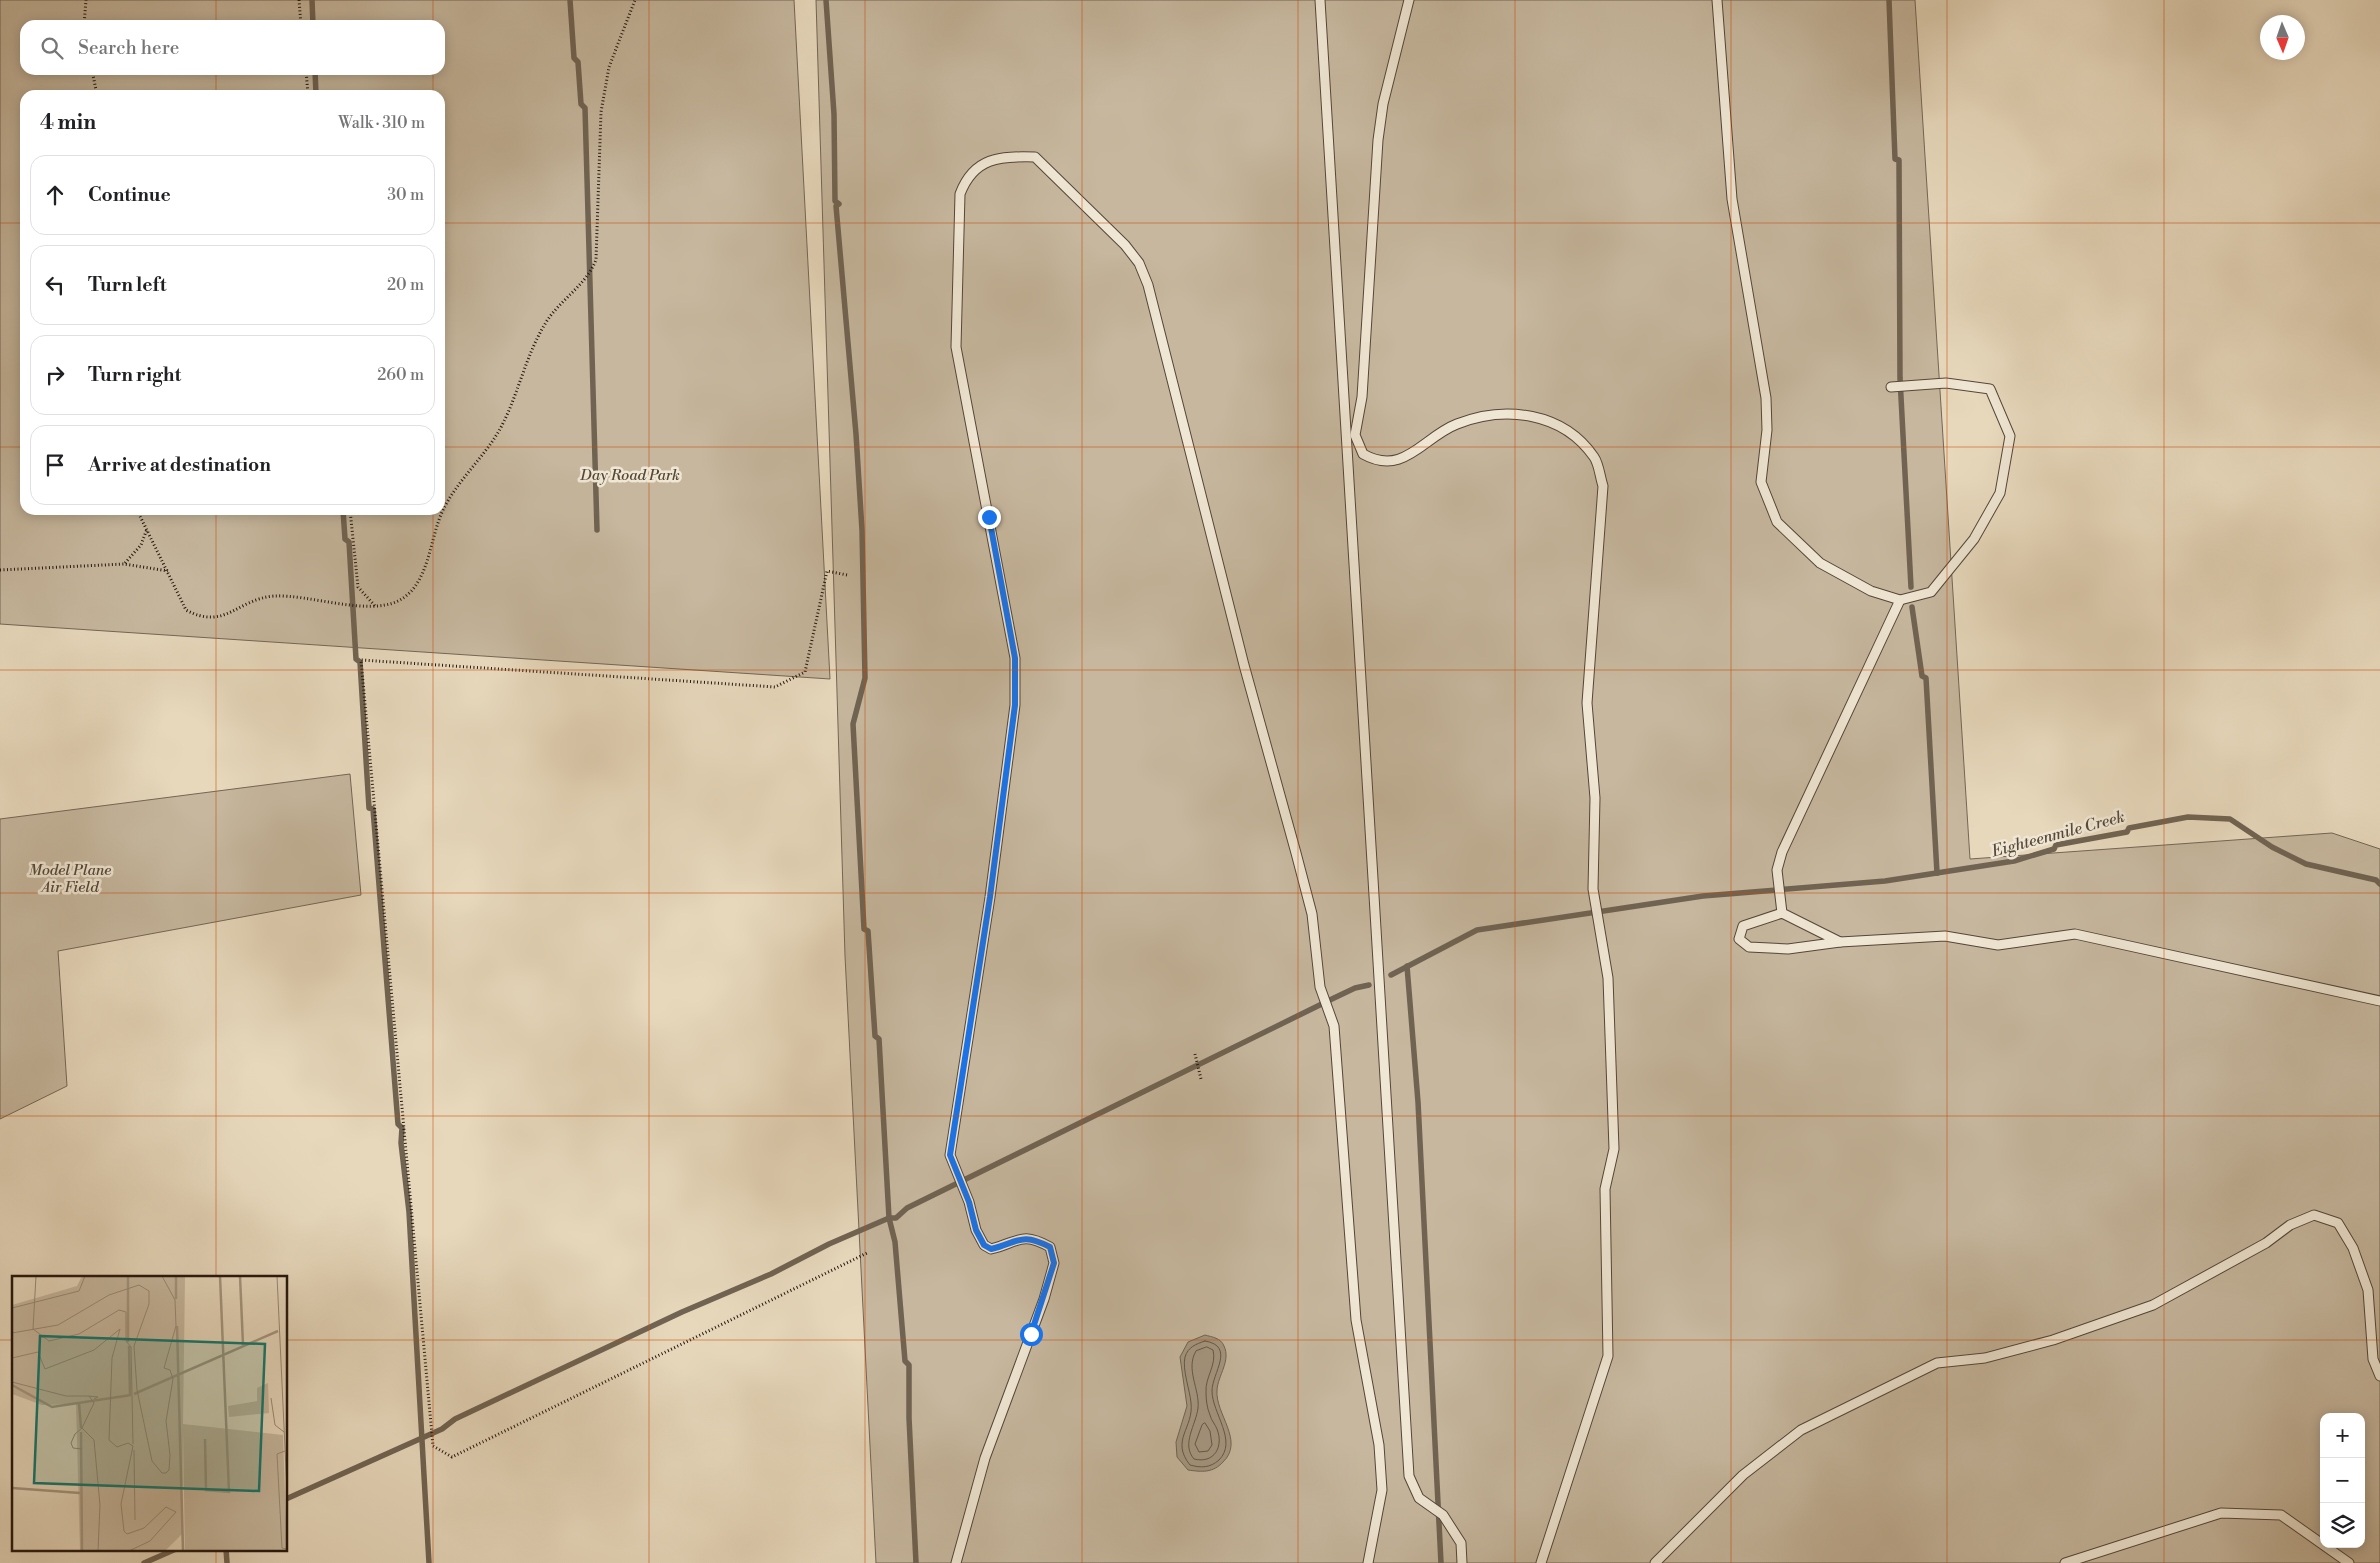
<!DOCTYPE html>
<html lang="en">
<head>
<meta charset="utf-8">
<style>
  body { margin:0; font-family:"Libre Bodoni",serif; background:#f6f6f6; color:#202124 }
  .controls { position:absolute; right:15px; bottom:15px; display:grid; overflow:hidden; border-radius:10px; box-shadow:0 2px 12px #0003 }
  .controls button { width:45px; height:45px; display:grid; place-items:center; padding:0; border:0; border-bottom:1px solid #e0e0e0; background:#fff; color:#202124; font:25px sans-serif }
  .compass { position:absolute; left:2260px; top:15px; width:45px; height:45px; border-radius:50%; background:#fff; box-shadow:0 2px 12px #0003; rotate:178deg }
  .stop { position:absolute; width:15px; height:15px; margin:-11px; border:4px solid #1a73e8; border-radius:50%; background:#fff }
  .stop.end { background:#1a73e8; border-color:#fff; box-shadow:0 1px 5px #0008 }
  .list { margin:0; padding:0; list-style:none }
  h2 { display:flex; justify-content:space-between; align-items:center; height:65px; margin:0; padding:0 20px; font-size:21px }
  h2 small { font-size:16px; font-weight:400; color:#757577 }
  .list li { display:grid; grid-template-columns:32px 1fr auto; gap:15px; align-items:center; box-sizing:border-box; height:80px; margin:0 10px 10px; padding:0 10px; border:1px solid #e0e0e0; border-radius:15px }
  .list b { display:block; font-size:19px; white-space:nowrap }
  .list em { font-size:16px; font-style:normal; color:#757577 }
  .icon { flex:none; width:28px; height:28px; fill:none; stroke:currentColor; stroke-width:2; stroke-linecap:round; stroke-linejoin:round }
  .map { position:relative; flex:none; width:2380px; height:1563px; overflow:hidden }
  .search { position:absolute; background:#fff; box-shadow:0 2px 12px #0003; left:20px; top:20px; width:425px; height:55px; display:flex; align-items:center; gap:12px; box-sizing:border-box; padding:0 18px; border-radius:15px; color:#757577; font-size:19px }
  .panel { position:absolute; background:#fff; box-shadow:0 2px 12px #0003; left:20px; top:90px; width:425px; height:425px; border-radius:15px }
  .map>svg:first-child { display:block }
  .green { fill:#c6b79e; stroke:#746656; fill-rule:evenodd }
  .water { fill:#a49680; stroke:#706352 }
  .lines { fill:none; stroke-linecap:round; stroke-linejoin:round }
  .shore { stroke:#645646; stroke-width:1 }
  .stream { stroke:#706352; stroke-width:5.5 }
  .lane-casing { stroke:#544639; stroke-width:11 }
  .path { stroke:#23160d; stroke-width:3; stroke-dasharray:1 2.5; stroke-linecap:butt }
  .lane { stroke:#efe6d3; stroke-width:9 }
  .route { stroke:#1a73e8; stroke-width:6 }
  .grid { fill:none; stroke:#ca4f0c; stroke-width:1; stroke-opacity:0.55 }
  .labels { text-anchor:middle; stroke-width:5; stroke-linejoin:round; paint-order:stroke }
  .park-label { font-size:15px; font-style:italic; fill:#544638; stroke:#efe6d3 }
  .water-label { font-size:16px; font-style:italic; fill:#57493b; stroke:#efe6d3 }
  .inset-river { fill:none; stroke:#a49680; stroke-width:2.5 }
  .inset-road { fill:none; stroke:#998a76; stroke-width:1 }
  .view { fill:#0f766e; fill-opacity:0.15; stroke:#0f766e; stroke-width:2.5 }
  .inset-edge { fill:none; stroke:#23160d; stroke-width:2.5 }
</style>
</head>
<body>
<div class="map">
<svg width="2380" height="1563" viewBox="0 0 2380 1563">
  <rect width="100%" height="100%" fill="#e7d8bc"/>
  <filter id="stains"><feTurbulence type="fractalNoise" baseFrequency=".004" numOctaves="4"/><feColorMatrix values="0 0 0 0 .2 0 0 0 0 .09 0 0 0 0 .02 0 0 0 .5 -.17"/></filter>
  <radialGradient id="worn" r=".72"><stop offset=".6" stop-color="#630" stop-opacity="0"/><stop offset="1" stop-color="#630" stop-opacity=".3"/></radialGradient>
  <g class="green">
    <path d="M0,0H794L830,679L0,624ZM25,25H440V70H25ZM25,95H440V510H25Z"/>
    <path d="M816,0H1915L1970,859L2332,833L2380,849V1563H876L845,956ZM2324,1417H2361V1544H2324Z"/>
    <polygon points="350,774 361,895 58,951 67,1086 0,1119 0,819"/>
  </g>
  <path class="water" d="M1205,1335C1212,1337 1221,1338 1224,1346C1231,1361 1218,1375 1217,1390C1215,1414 1245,1441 1223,1462C1213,1473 1202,1472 1188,1470L1177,1457L1176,1442L1187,1406L1180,1357L1188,1342Z"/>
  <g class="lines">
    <g class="shore">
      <path d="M1205,1341C1236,1346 1212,1373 1212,1391C1212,1413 1238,1441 1219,1460C1210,1468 1201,1468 1190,1465C1170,1440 1194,1428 1191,1403C1190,1390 1182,1370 1185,1357C1188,1347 1196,1344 1205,1341Z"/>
      <path d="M1207,1347L1213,1350C1217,1365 1205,1377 1206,1392C1206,1400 1207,1408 1210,1415C1211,1420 1215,1424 1217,1429C1224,1447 1214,1464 1194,1459C1181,1444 1196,1425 1198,1408C1200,1389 1185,1369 1196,1351Z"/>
      <polygon points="1205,1423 1210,1431 1212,1445 1208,1451 1199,1452 1195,1444 1202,1425"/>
    </g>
    <g class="stream">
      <polyline points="312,0 313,25"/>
      <polyline points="570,0 574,58 578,62 581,104 585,108 597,530"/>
      <polyline points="826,0 834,114 835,201 839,204 836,206 856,434 862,530 865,678 853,724 864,929 868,931 875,1036 879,1039 889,1218 895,1242 905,1361 909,1365 909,1418 916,1563"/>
      <polyline points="1889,0 1895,159 1899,160 1900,378 1911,587"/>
      <polyline points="315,70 316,95"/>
      <polyline points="343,510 345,539 349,542 356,659 360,662 369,808 373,809 398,1124 402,1128 401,1143 409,1212 429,1563"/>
      <polyline points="1912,607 1922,676 1926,678 1937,873"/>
      <polyline points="1407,966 1418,1102 1441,1563"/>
      <polyline points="1391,975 1477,930 1703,896 1885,881 2014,861 2054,849 2056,845 2127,832 2129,828 2188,817 2230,819 2272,847 2306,864 2376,880 2380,884"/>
      <polyline points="286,1499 442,1429 455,1419 682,1312 771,1274 829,1244 889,1218 896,1218 907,1208 1334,998 1355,988 1369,985"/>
      <polyline points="226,1549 227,1563"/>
      <polyline points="144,1563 176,1549"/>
    </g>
    <g class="lane-casing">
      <g id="lane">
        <polyline points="1320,0 1409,1476 1419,1498 1443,1515 1461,1543 1462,1563"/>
        <path d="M1409,0L1383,104L1378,140L1362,397L1355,435L1363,454C1404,477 1423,437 1457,424C1505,405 1563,412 1594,457C1599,464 1600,477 1603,486L1587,703L1595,798L1593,889L1608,978L1614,1149L1605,1189L1608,1356L1541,1563"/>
        <polyline points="1717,0 1732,199 1766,398 1767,430 1761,482 1777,522 1820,563 1871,591 1900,600 1931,592 1974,539 2000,493 2010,436 1990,389 1946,383 1891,387"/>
        <polyline points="1782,913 1743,926 1739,939 1749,947 1788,949 1840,942 1782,913 1777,870 1782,852 1900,600"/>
        <polyline points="1840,942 1945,936 1998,945 2075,934 2380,1001"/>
        <path d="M956,1563L985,1458L1044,1299L1054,1263L1050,1247C1021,1231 1019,1242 991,1249L984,1245L976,1230L969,1202L950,1155L990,897L1015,705V658L956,347L960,194C974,157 1000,156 1035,157L1125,245L1139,263L1148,285L1244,665L1296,853L1312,914L1320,987L1334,1026L1356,1320L1379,1445L1382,1490L1368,1563"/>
        <polyline points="1655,1563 1743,1475 1801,1430 1937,1363 1985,1358 2053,1340 2153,1305 2266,1243 2290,1225 2314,1215 2338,1223 2353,1248 2368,1290 2373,1359 2380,1376"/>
        <polyline points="2065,1563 2221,1513 2281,1515 2349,1563"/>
      </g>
    </g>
    <g class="path">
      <polyline points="299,0 301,25"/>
      <polyline points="84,25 86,0"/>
      <polyline points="92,70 97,95"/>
      <polyline points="306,70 308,95"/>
      <path d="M137,510L186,610C225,631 237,599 274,596C308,594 367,616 398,601C431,585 429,535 445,506C460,478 485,456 500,429C518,396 525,357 545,324C559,300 585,287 596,260L601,112L609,67L635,0"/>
      <polyline points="350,510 358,587 376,607"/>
      <polyline points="125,563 141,545 147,529"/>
      <polyline points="0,570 124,564 168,571"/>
      <polyline points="847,575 827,571 805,672 775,687 361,660 433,1446 452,1457 867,1253"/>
      <polyline points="1195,1054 1201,1079"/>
    </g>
    <use href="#lane" class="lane"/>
  </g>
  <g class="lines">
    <path class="route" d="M989,517L1015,658V705L990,897L950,1155L969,1202L976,1230L984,1245L991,1249C1019,1242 1021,1232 1050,1247L1054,1263L1031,1334"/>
  </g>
  <path class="grid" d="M216,0V25M433,0V25M649,0V1563M865,0V1563M1082,0V1563M1298,0V1563M1515,0V1563M1731,0V1563M1947,0V1563M2164,0V1563M216,70V95M433,70V95M0,223H25M440,223H2380M0,447H25M440,447H2380M216,510V1277M433,510V1563M0,670H2380M0,893H2380M0,1116H2380M0,1340H14M286,1340H2380M216,1549V1563"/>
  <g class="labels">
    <g class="park-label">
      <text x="630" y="480">Day Road Park</text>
      <text x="70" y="875">Model Plane<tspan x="70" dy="17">Air Field</tspan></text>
    </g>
    <g class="water-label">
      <text transform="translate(2058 833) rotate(-15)" y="6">Eighteenmile Creek</text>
    </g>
  </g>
  <g transform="translate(12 1276)">
    <rect width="275" height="275" fill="#e7d8bc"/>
    <path d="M70,0H173L171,148L271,159L275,275H173L171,153L170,258L153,275H68L64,128L30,129L0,118V29L65,10ZM256,107L257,137L217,141L216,130L245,125V112Z" fill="#c6b79e"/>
    <path class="inset-river" d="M116,0V66M164,0V23M228,0L231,69M165,50L171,275M117,70L118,119M0,109L40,131L119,119M122,118L266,55M67,127L69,152M69,156L70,275M193,163L194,214L217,216L208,0M0,212L68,217"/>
    <path class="inset-road" d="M24,0L21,53L37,65L67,58L107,34L114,36V65L119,71L121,168M265,0L275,215M0,32L67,15L73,0M0,57L46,49L97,19L127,9L137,15V28L122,70L125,114L140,185L150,197H154L157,194L158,179L154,145L161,103L158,94L152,92L164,50L163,24L150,0M0,82L26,76L33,93L82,74L108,53L100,82L97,164L105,171L116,167L121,170L109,228L112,255L115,258L132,252L154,231L164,236L138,265L117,275M0,106L54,120H77M259,122L263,149L272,156M70,152L82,127L77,120L86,121L82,123M70,173L61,172L59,167L63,158L70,152L82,164L88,229L86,275M122,174L123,244M273,175L265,178L270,272L275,273"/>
    <path class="view" d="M28,60L253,68L247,215L22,207Z"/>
    <rect width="275" height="275" class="inset-edge"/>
  </g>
  <rect width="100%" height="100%" filter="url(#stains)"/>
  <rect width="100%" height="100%" fill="url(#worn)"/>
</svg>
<div class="controls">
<button>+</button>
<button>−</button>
<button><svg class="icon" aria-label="layers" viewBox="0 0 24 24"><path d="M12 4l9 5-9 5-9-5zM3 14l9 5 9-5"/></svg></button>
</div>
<svg class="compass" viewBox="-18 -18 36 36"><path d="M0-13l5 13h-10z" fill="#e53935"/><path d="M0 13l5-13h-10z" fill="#757577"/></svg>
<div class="stop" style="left:1031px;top:1334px"></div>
<div class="stop end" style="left:989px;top:517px"></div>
<div class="search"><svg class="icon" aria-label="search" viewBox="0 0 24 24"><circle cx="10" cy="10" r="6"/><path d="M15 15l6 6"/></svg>Search here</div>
<section class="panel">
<h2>4 min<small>Walk · 310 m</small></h2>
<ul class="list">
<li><svg class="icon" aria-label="ahead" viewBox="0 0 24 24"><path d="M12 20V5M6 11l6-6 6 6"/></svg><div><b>Continue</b></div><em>30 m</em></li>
<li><svg class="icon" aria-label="left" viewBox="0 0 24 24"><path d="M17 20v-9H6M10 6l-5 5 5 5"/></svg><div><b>Turn left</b></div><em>20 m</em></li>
<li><svg class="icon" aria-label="right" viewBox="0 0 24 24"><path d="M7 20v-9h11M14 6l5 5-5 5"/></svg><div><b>Turn right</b></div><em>260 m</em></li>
<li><svg class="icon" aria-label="arrive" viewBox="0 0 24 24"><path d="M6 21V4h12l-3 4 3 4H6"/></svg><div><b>Arrive at destination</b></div></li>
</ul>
</section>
</div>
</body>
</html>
